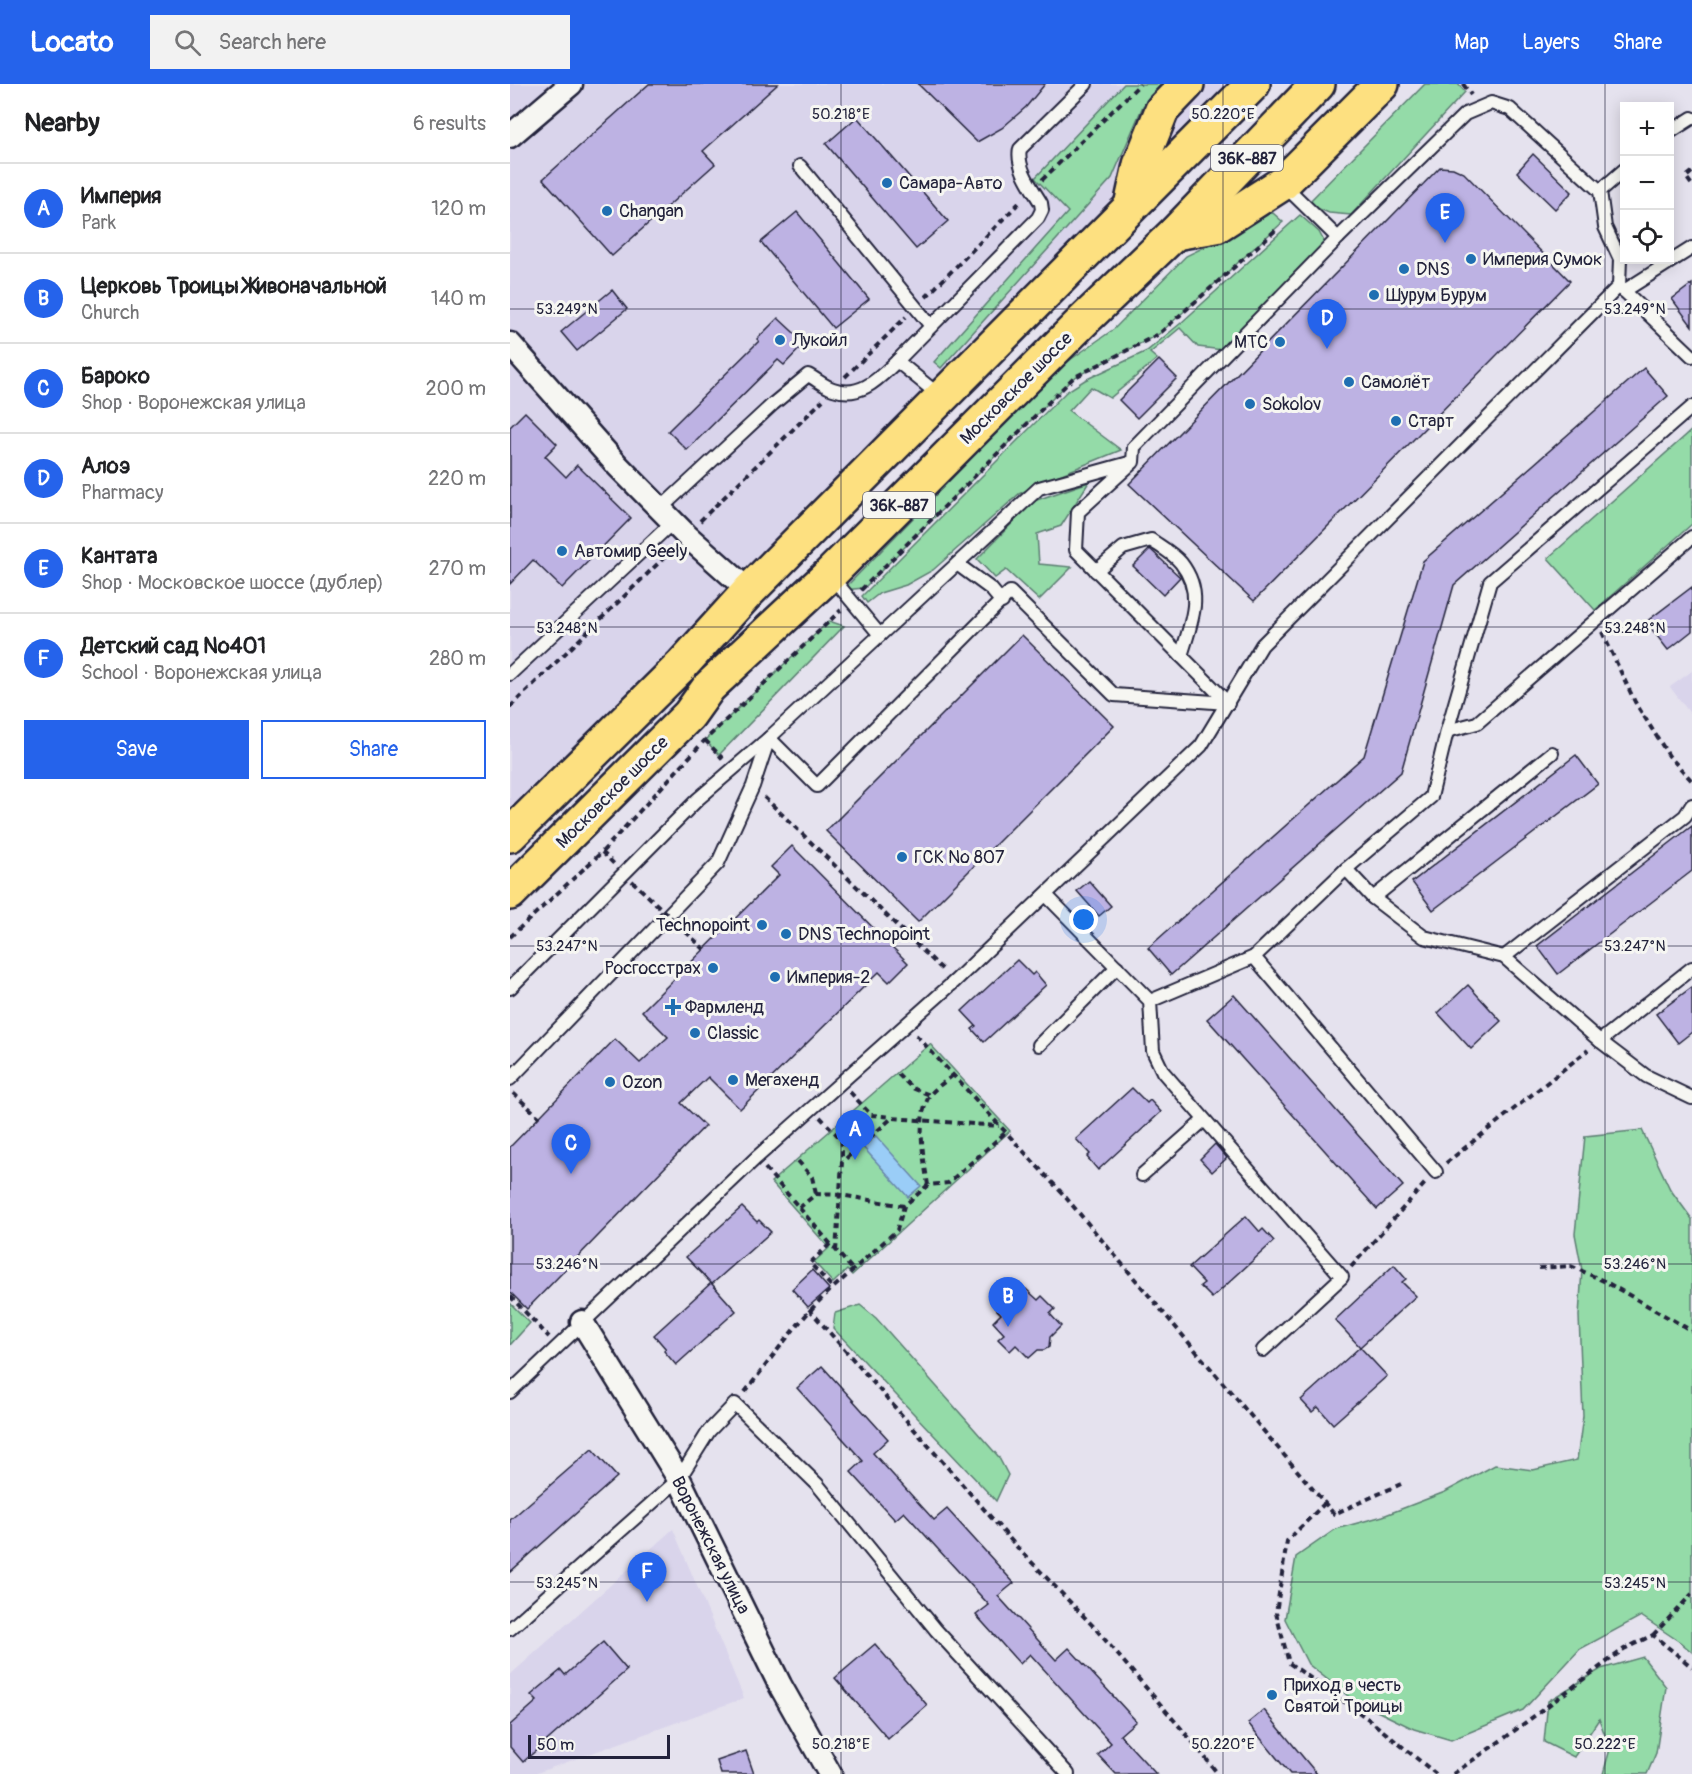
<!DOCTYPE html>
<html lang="en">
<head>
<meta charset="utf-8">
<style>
  body { margin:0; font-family:Pangolin,sans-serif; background:#f2f2f2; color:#202124 }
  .controls { position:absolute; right:18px; top:18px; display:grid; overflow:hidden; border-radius:0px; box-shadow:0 3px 15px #0003 }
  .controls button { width:54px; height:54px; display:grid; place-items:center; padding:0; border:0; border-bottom:2px solid #e0e0e0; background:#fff; color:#202124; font:30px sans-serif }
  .scale { position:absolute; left:18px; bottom:15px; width:142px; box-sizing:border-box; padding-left:6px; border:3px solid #22223b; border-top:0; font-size:16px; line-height:21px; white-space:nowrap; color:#22223b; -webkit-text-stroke:4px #f6f6f2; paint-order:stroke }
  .you { position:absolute; left:574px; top:836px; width:21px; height:21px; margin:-15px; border:4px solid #fff; border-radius:50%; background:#1a73e8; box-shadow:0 0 0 9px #1a73e833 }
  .badge { display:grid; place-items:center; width:39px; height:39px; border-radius:50%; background:#2563eb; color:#fff; font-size:20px; font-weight:700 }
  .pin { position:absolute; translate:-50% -50px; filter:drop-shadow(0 2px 3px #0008) }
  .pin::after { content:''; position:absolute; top:32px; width:21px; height:18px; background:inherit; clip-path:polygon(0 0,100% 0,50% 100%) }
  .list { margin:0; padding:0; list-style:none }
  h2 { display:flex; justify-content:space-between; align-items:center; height:78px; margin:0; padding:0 24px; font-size:26px }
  h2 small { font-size:20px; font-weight:400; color:#757577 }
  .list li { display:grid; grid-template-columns:39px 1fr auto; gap:18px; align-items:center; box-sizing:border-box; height:90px; padding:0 24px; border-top:2px solid #e0e0e0 }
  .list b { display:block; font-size:22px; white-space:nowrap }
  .list p { margin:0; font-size:20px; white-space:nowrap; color:#757577 }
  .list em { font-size:20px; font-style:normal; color:#757577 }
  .actions { display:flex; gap:12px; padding:18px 24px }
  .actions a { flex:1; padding:14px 0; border:2px solid #2563eb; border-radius:0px; text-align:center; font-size:21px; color:#2563eb }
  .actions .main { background:#2563eb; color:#fff }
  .icon { flex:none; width:33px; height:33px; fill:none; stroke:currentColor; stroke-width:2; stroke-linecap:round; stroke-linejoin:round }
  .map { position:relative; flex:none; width:1182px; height:1690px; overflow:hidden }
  header { display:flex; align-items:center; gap:36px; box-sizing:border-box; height:84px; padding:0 30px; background:#2563eb; color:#fff }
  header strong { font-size:28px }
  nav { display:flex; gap:33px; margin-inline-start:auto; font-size:21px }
  .search { width:420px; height:54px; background:#f2f2f2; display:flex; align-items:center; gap:15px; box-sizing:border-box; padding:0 21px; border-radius:0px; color:#757577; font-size:22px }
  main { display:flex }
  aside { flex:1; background:#fff }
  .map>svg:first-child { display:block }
  .built { fill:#d9d4eb }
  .green { fill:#94dba8; stroke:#5b7e72; stroke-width:1.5; fill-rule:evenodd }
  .water { fill:#9acdf7; stroke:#6a89ac; stroke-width:1.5 }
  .building { fill:#bdb2e3; stroke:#22223b; stroke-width:1.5 }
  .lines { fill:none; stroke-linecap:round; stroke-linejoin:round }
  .service-casing { stroke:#22223b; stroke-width:16 }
  .minor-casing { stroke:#22223b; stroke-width:27 }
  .primary-casing { stroke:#22223b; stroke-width:38 }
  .path { stroke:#22223b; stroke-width:4; stroke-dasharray:6 4.5; stroke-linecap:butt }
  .service { stroke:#f6f6f2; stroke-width:12 }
  .minor { stroke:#f6f6f2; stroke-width:22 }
  .primary { stroke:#fde080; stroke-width:33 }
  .path-bridge { stroke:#22223b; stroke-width:4; stroke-dasharray:6 4.5; stroke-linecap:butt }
  .ticks { fill:none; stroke:#22223b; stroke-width:1.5; stroke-opacity:0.45 }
  .poi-dot { fill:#1f6fb2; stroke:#f6f6f2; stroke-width:2 }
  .labels { text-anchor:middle; stroke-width:6; stroke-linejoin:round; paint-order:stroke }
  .shield { fill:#f6f6f2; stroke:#626272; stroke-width:1.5 }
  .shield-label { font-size:16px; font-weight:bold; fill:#22223b }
  .poi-label { font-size:18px; fill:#22223b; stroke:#f6f6f2; text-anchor:start }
  .street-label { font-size:18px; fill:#22223b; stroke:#f6f6f2 }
  .ticks-label { font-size:15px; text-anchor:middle; fill:#22223b; stroke:#f6f6f2; stroke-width:6; stroke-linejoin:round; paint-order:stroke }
</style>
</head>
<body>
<header>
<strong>Locato</strong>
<div class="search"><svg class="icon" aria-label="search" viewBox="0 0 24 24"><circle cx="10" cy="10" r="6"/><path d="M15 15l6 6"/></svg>Search here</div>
<nav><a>Map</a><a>Layers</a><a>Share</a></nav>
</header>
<main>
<aside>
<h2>Nearby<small>6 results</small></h2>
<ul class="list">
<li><span class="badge">A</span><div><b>Империя</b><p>Park</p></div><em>120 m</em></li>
<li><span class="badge">B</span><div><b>Церковь Троицы Живоначальной</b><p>Church</p></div><em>140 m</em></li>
<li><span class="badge">C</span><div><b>Бароко</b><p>Shop · Воронежская улица</p></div><em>200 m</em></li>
<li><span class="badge">D</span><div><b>Алоэ</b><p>Pharmacy</p></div><em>220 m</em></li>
<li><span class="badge">E</span><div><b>Кантата</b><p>Shop · Московское шоссе (дублер)</p></div><em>270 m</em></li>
<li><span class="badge">F</span><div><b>Детский сад №401</b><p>School · Воронежская улица</p></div><em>280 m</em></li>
</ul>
<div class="actions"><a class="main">Save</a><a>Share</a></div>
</aside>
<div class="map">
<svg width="1182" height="1690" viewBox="0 0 1182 1690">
  <rect width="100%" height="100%" fill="#e5e2ee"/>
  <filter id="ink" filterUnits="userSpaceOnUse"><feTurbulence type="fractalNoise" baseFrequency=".0167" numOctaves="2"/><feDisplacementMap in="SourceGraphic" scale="12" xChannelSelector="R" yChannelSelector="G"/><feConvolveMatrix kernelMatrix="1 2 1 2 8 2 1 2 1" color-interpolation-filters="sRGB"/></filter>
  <g filter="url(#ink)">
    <g class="built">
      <polygon points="0,0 720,0 0,735"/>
      <polygon points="1182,587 1182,632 1160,603"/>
      <polygon points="163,1445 234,1614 24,1690 0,1690 0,1591"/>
    </g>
    <g class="green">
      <polygon points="614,0 656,0 633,22 602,94 431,284 424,278 558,128 525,94"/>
      <polygon points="915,0 948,0 955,8 841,131 819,129 797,120"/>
      <polygon points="763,129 773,138 649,250 563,294 354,504 333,506 550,283 604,245 676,172 713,154 744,130"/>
      <polygon points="790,131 809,148 816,161 713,266 688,263 670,244 640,269 647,275 600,314 581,303 559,327 611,366 537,396 509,410 423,486 396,501 370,509 357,519 352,512 556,308 575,296 637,267 671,239"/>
      <polygon points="1182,346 1182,440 1085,526 1038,474"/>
      <polygon points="579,398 551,442 527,450 529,480 562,483 529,516 496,486 485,494 467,475 524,417"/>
      <polygon points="319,537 334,542 209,671 195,656"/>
      <path d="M420,960L500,1047L342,1191L337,1186L323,1199L304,1178L319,1164L261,1098ZM366,1053L399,1113L354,1064Z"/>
      <polygon points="1132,1046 1160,1105 1182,1135 1182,1568 1170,1558 1131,1532 1070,1565 1013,1626 941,1656 904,1645 842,1615 798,1580 775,1535 786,1473 826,1445 873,1432 935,1408 985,1381 1023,1386 1067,1376 1073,1332 1069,1232 1072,1186 1065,1150 1075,1052"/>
      <polygon points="0,1219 20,1239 0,1261"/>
      <polygon points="350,1221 366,1234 488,1372 498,1391 486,1417 323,1244 325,1229"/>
      <polygon points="1133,1573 1156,1603 1146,1669 1137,1690 1093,1690 1100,1665 1089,1635 1064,1673 1034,1658 1038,1617 1091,1585"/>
    </g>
    <polygon class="water" points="366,1052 411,1102 398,1113 353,1063"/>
    <g class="building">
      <polygon points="139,0 268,0 193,67 205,80 102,172 33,95"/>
      <polygon points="408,0 535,0 516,23 492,44 467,58"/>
      <polygon points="347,33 438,137 406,165 316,60"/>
      <polygon points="1023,70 1062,108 1045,125 1007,88"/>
      <polygon points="930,83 943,84 954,89 1060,197 744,517 619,400"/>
      <polygon points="287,128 359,215 323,244 251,158"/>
      <polygon points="1182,200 1182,242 1162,215"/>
      <polygon points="102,206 117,225 67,267 51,248"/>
      <polygon points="268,234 295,259 274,281 268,276 177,366 158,347 249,257 247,255"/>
      <polygon points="649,276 667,294 627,334 609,316"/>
      <polygon points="1134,284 1158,312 944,501 891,688 661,891 638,864 854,672 913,477"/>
      <polygon points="15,328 47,360 35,372 56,393 67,381 121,434 52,504 23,476 0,500 0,343"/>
      <polygon points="640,465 670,493 653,511 623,482"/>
      <polygon points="1182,503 1182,547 1158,566 1136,538"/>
      <polygon points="512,551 604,642 408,838 316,747"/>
      <polygon points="1066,671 1088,700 923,826 902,798"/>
      <polygon points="1182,742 1182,787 1048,890 1027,862"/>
      <polygon points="282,762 398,879 379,898 369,888 230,1025 198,993 171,1019 195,1042 17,1225 0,1208 0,1063 105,955 130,979 158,953 132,927 269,791 261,783"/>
      <polygon points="579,797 601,822 589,832 567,807"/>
      <polygon points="507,876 522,891 525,888 536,901 474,958 462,945 466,942 452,927"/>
      <polygon points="958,901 991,937 961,965 928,929"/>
      <polygon points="1182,903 1182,948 1168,959 1146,930"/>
      <polygon points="724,911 893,1102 867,1125 697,935"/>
      <polygon points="622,1004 637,1019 640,1016 651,1028 588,1086 577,1073 580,1070 566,1055"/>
      <polygon points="705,1060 717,1074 702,1088 690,1075"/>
      <polygon points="232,1123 247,1138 249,1136 261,1148 202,1200 226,1227 166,1281 154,1267 156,1265 144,1251 201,1199 176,1173"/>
      <polygon points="736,1132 750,1148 753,1145 764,1157 702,1214 690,1202 694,1199 679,1183"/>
      <polygon points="884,1181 896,1195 892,1198 906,1212 850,1263 825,1236"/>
      <polygon points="302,1186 319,1205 298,1223 282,1205"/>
      <polygon points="516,1205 528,1216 532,1212 545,1225 540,1230 551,1242 540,1253 539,1263 534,1266 528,1266 519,1274 506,1261 500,1267 488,1255 494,1250 483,1238 491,1230 485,1224 503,1207 508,1212"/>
      <polygon points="850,1263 877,1292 823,1340 808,1323 802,1328 791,1316"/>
      <polygon points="312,1282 378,1355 363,1369 424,1436 437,1425 504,1499 488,1512 546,1576 559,1564 626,1637 610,1651 646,1690 606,1690 588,1671 601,1659 520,1570 510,1580 466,1531 479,1521 394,1428 385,1436 341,1388 353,1377 287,1304"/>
      <polygon points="82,1365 107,1393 0,1488 0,1436"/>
      <polygon points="93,1558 117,1586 13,1678 0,1663 0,1641 27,1617 21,1611 51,1586 55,1591"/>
      <polygon points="365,1560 417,1621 378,1655 325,1594"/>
      <polygon points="754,1626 807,1690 780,1690 738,1639"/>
      <polygon points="236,1667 244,1690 211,1690 207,1677"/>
    </g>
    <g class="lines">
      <g class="service-casing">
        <g id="service">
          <polyline points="1160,48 1182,34"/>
          <polyline points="290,82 421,242"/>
          <polyline points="773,100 828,154"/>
          <polyline points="1109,202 1182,272"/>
          <polyline points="1114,207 1182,164"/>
          <path d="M387,277L528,134L532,126L531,119C522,104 506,83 510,65L576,0"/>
          <path d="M150,425L263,320L298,291C306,295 314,302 323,305C351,315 369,294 387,277L430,312"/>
          <polyline points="447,480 481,505 492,518"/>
          <path d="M586,487L613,464L641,456C651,463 664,470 671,479C695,510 681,538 671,572"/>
          <polyline points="370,551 529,404 619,379"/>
          <polyline points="0,590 163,438"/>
          <polyline points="718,619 566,466 568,428 623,378 624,363 828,154 955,30 981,19 1000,25 1090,107"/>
          <polyline points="937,647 967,639 1182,453"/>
          <polyline points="836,785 863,814 914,853 994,873 1090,957 1136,992 1182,1014"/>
          <polyline points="536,811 640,917 643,967 653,988 832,1193 753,1266"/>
          <polyline points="863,814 1042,669"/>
          <polyline points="744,873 926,1088"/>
          <polyline points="994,873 1175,732 1182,721"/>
          <polyline points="0,904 188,715 259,654 370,551 320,491"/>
          <polyline points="640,917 744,873 836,785 921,713 937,647 980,498 1182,323"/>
          <polyline points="1090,957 1182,884"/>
          <polyline points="529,961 607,883"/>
          <polyline points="0,995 208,779 243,702 259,654 307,702 500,508 604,611 718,619"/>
          <polyline points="632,1091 694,1036"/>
          <polyline points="0,1308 246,1074 445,897 691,662 752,561 1109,202 1110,175 1095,143 1090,107 1114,86"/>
          <polyline points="0,1545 169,1395 199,1347 225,1320 307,1400 426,1546 558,1690"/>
        </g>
      </g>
      <g class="minor-casing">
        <g id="minor">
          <polyline points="0,52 61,0"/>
          <polyline points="0,260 108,382 176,451 239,507"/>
          <polyline points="72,1238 169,1395 270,1601 320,1690"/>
        </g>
      </g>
      <g class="primary-casing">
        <g id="primary">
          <polyline points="621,122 630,81 652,26 677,0"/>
          <polyline points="665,149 706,142 773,99 872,0"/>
          <polyline points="0,751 172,581 239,507 743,0"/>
          <polyline points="0,809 179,631 199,603 319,491 575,235 665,149 808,0"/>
        </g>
      </g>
      <g class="path">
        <polyline points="953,0 961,11"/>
        <polyline points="1182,88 1176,93 1182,101"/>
        <polyline points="532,96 630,0"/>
        <polyline points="416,213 512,116"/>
        <polyline points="335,293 396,233"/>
        <polyline points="190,437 313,316"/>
        <polyline points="351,506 563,294 649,250 767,145"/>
        <polyline points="1092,548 1125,618 1159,672 1182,697"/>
        <polyline points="0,623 164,464"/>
        <polyline points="195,656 213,675"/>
        <polyline points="254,713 434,887"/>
        <polyline points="92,768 105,781"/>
        <polyline points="0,853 92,768 195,656 331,526"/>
        <polyline points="406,951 552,1109 824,1430 891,1400"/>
        <polyline points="388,990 402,1004 420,1011"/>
        <polyline points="340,1008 361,1031 382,1033"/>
        <polyline points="3,1009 29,1033"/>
        <polyline points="310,1033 332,1056 332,1077"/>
        <polyline points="288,1077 302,1093 306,1110"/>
        <polyline points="936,1079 1078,966"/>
        <polyline points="255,1084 343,1186"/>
        <path d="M418,1101C414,1076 405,1034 420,1011C425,1004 436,997 442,992"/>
        <polyline points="289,1124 306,1110 331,1111 394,1122"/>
        <polyline points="320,1160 300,1179 323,1204 387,1146 394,1122 418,1101 438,1099 496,1048"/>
        <polyline points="326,1167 332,1078 382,1034 489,1042"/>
        <polyline points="841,1183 917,1097"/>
        <polyline points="1029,1184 1061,1182 1096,1198 1182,1247"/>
        <polyline points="0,1212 39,1253"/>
        <polyline points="299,1225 507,1463 584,1543 687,1663 708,1690"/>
        <path d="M235,1308C263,1273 289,1234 323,1204"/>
        <polyline points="815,1419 777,1457 766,1529 779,1579 857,1634 926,1690"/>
        <polyline points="1143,1551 1182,1510"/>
        <polyline points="943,1690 996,1653 1114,1565 1143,1551 1182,1583"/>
      </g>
      <use href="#service" class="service"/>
      <use href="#minor" class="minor"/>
      <use href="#primary" class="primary"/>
      <polyline class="path-bridge" points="122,797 194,865"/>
    </g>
  </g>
  <path class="ticks" d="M331,0V1690M713,0V1690M1095,0V1690M0,225H1182M0,543H1182M0,862H1182M0,1180H1182M0,1498H1182"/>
  <g class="poi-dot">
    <circle cx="377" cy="99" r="6"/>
    <circle cx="97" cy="127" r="6"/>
    <circle cx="961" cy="175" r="6"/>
    <circle cx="894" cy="185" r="6"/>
    <circle cx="864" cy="211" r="6"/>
    <circle cx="270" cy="256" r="6"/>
    <circle cx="770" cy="258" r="6"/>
    <circle cx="839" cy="298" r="6"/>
    <circle cx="740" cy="320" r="6"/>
    <circle cx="886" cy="337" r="6"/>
    <circle cx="52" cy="467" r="6"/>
    <circle cx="392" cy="773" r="6"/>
    <circle cx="252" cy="841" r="6"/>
    <circle cx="276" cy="850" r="6"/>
    <circle cx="203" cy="884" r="6"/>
    <circle cx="265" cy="893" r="6"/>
    <path d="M160 914h6v6h6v6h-6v6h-6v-6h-6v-6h6z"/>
    <circle cx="185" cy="949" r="6"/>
    <circle cx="223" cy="996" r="6"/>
    <circle cx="100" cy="998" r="6"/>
    <circle cx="762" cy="1611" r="6"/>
  </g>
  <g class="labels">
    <g class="shield">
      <rect x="701" y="61" width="72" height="26" rx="4.5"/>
      <rect x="353" y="408" width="72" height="26" rx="4.5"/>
    </g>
    <g class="shield-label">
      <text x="737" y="80">36К-887</text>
      <text x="389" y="427">36К-887</text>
    </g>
    <g class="poi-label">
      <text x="389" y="105">Самара-Авто</text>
      <text x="109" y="133">Changan</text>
      <text x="973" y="181">Империя Сумок</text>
      <text x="906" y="191">DNS</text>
      <text x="876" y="217">Шурум Бурум</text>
      <text x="282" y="262">Лукойл</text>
      <text x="758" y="264" text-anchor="end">МТС</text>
      <text x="851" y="304">Самолёт</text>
      <text x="752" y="326">Sokolov</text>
      <text x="898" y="343">Старт</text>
      <text x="64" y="473">Автомир Geely</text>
      <text x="404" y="779">ГСК № 807</text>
      <text x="240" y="847" text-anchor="end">Technopoint</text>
      <text x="288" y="856">DNS Technopoint</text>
      <text x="191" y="890" text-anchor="end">Росгосстрах</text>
      <text x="277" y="899">Империя-2</text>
      <text x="175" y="929">Фармленд</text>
      <text x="197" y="955">Classic</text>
      <text x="235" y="1002">Мегахенд</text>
      <text x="112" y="1004">Ozon</text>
      <text x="774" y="1607">Приход в честь<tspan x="774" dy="21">Святой Троицы</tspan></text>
    </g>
    <g class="street-label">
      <text transform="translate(506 304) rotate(-45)" y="6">Московское шоссе</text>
      <text transform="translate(102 708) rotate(-45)" y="6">Московское шоссе</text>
      <text transform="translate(201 1461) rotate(63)" y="6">Воронежская улица</text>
    </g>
  </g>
  <g class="ticks-label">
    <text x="331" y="35">50.218°E</text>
    <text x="713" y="35">50.220°E</text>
    <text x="57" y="230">53.249°N</text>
    <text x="1125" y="230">53.249°N</text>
    <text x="57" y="549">53.248°N</text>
    <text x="1125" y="549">53.248°N</text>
    <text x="57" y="867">53.247°N</text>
    <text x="1125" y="867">53.247°N</text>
    <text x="57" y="1185">53.246°N</text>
    <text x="1125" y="1185">53.246°N</text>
    <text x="57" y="1504">53.245°N</text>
    <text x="1125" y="1504">53.245°N</text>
    <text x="331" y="1665">50.218°E</text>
    <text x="713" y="1665">50.220°E</text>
    <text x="1095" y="1665">50.222°E</text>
  </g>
</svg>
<div class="controls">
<button>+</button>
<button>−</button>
<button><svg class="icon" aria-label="locate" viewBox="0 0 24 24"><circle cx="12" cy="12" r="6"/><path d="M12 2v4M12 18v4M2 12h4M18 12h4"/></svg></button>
</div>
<div class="scale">50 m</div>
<div class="you"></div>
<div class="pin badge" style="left:345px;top:1076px">A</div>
<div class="pin badge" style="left:498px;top:1243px">B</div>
<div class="pin badge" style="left:61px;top:1090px">C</div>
<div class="pin badge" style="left:817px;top:265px">D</div>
<div class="pin badge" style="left:935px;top:159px">E</div>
<div class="pin badge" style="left:137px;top:1518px">F</div>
</div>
</main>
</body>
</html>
